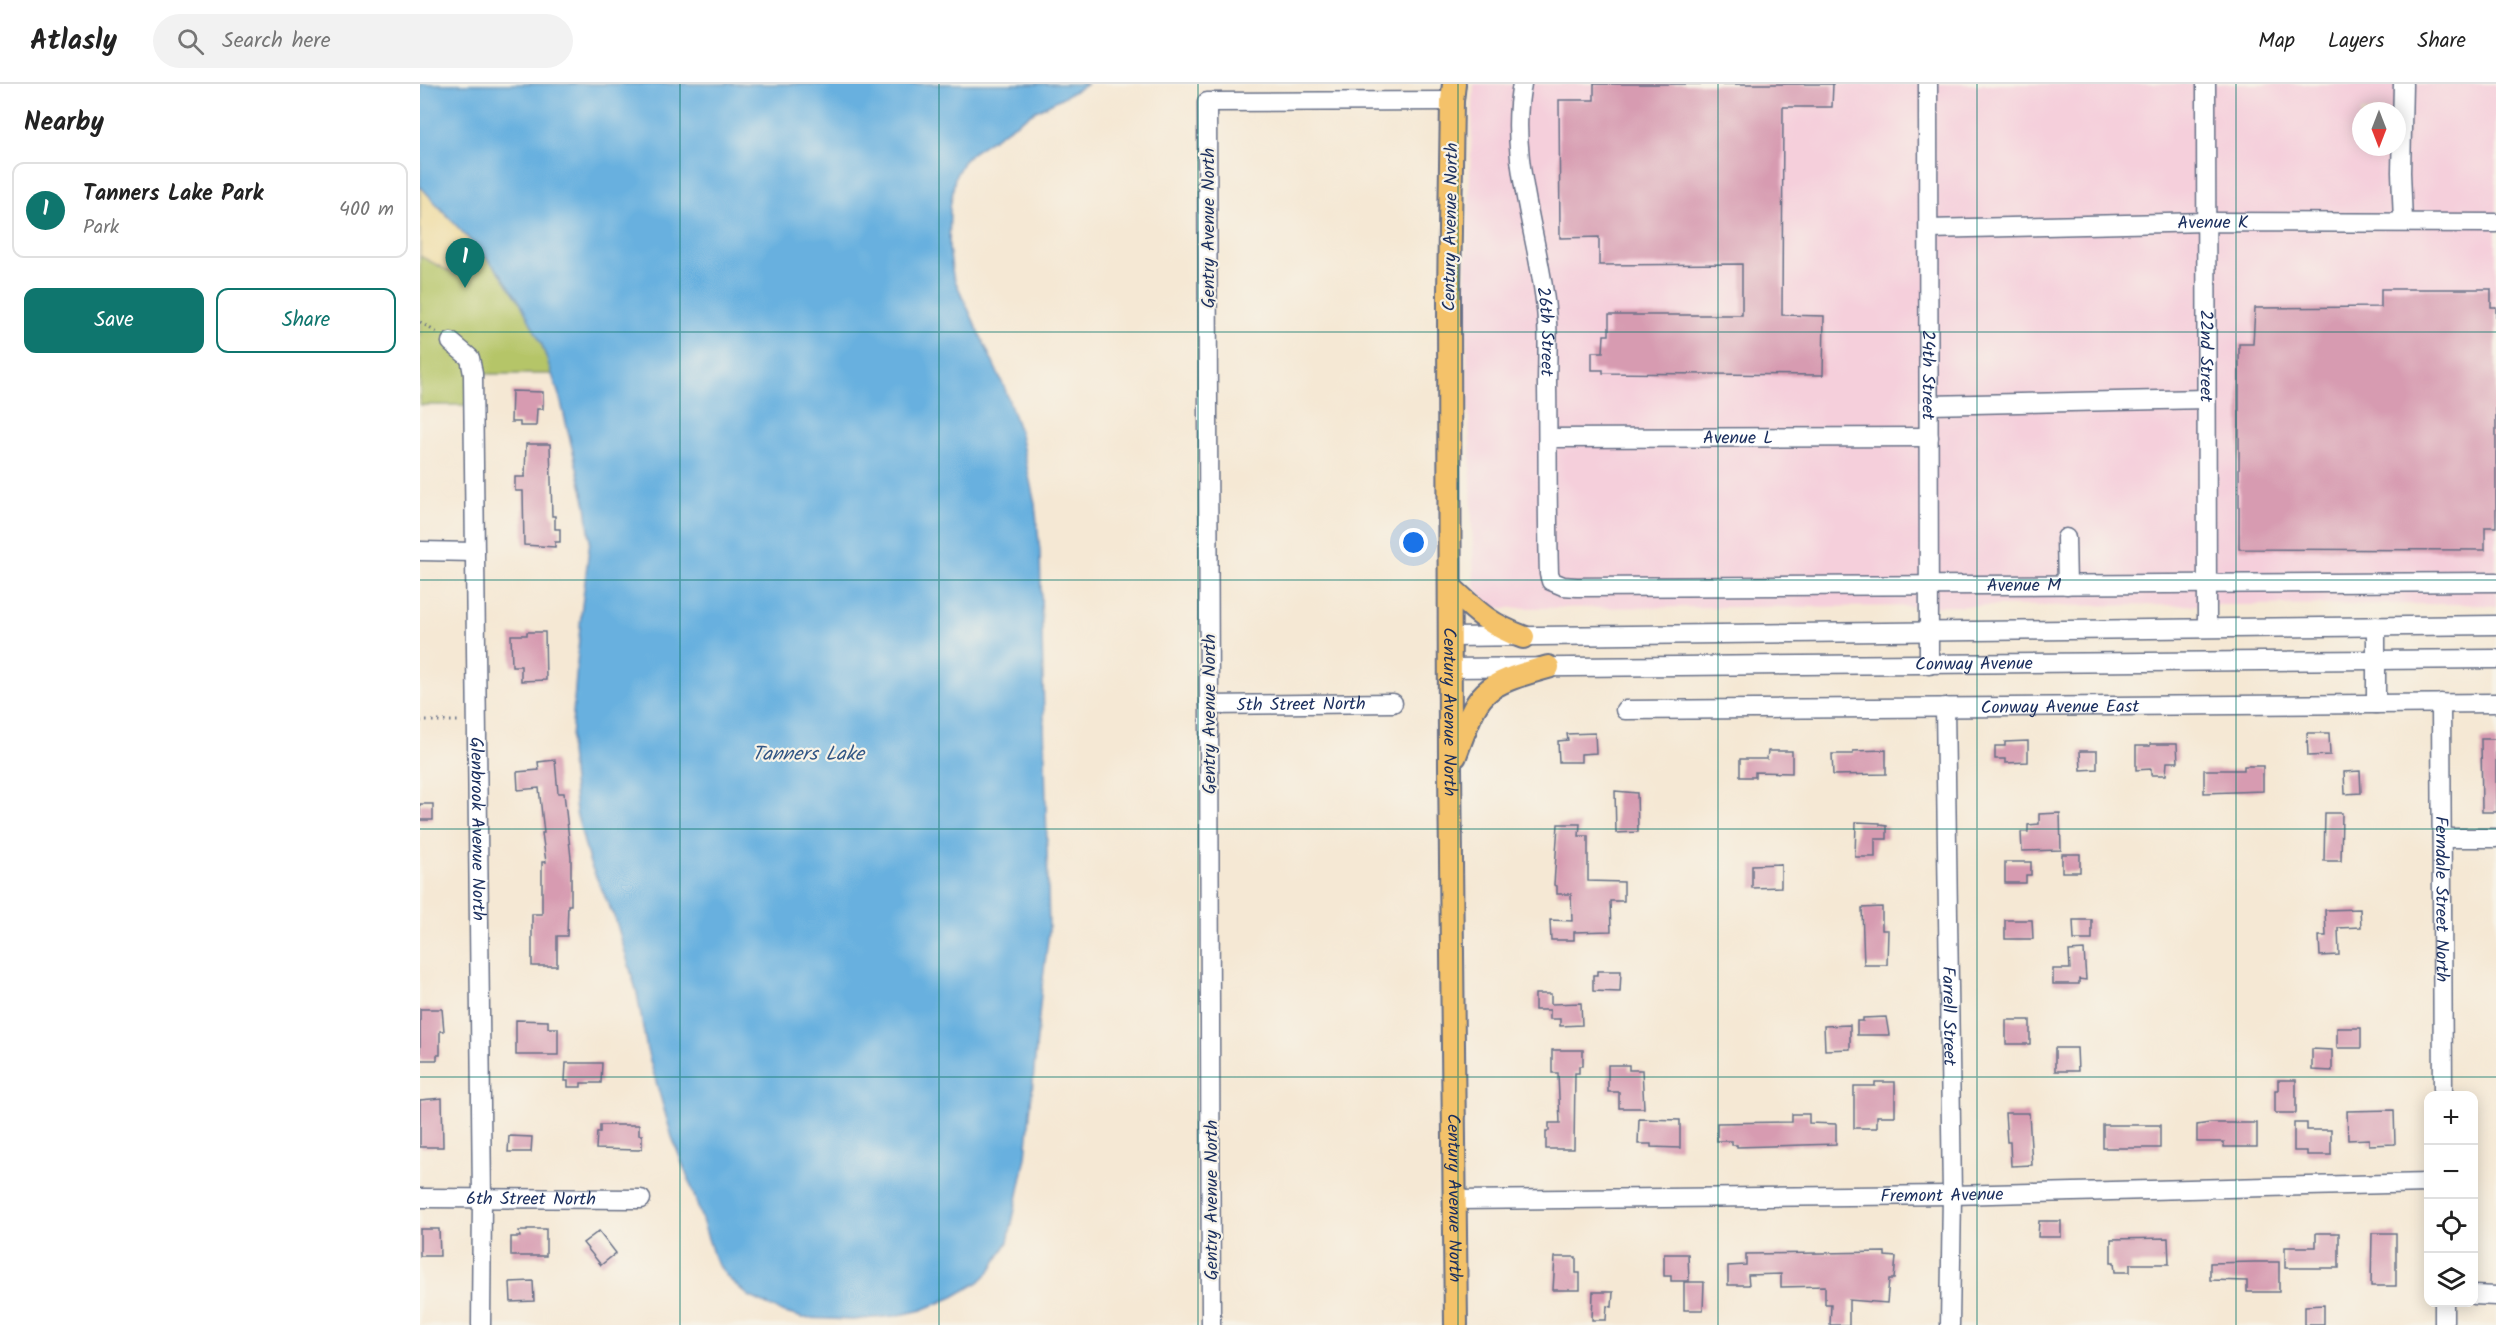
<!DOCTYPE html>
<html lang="en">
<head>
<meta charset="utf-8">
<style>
  body { margin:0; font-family:Kalam,sans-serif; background:#f2f2f2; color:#222 }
  .controls { position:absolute; right:18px; bottom:18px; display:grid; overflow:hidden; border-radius:12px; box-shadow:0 3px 15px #0003 }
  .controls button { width:54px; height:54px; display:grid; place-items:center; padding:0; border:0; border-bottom:2px solid #e0e0e0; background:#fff; color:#222; font:30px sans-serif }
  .compass { position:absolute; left:1932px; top:18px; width:54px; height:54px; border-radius:50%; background:#fff; box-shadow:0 3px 15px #0003; rotate:180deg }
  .you { position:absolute; left:994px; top:459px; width:21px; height:21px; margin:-15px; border:4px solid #fff; border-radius:50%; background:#1a73e8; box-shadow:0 0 0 9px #1a73e833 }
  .badge { display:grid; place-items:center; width:39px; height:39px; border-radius:50%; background:#0f766e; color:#fff; font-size:20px; font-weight:700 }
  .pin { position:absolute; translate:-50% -50px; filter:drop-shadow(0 2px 3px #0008) }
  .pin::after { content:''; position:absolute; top:32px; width:21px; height:18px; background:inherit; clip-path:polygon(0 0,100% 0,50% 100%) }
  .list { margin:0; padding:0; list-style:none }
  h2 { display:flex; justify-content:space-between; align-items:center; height:78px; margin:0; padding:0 24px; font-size:26px }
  h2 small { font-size:20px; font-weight:400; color:#767676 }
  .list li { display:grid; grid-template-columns:39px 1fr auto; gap:18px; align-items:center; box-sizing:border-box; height:96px; margin:0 12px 12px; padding:0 12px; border:2px solid #e0e0e0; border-radius:12px }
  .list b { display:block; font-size:22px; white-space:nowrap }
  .list p { margin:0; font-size:20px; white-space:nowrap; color:#767676 }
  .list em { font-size:20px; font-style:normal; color:#767676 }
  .actions { display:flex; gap:12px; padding:18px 24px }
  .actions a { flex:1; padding:14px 0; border:2px solid #0f766e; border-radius:12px; text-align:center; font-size:21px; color:#0f766e }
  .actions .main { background:#0f766e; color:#fff }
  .icon { flex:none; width:33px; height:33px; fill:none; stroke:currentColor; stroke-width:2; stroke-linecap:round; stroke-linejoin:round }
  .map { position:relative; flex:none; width:2076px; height:1241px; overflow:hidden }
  header { display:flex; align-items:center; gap:36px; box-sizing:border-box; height:84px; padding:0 30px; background:#fff; border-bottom:2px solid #e0e0e0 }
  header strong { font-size:28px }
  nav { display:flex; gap:33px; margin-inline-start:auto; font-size:21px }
  .search { width:420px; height:54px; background:#f2f2f2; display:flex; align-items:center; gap:15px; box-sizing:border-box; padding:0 21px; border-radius:33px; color:#767676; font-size:22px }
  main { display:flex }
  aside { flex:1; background:#fff }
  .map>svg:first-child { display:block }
  .built { fill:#f5cfdb; fill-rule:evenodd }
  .green { fill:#b5c567; stroke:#687a62; stroke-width:1.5 }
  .sand { fill:#eeda9e; stroke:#84847e; stroke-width:1.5 }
  .water { fill:#68b0df; stroke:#42709e; stroke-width:1.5 }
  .building { fill:#d79bb1 }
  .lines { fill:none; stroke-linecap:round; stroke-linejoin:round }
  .minor-casing { stroke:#677087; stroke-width:21 }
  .major-casing { stroke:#677087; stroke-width:26 }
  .path { stroke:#677087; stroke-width:3; stroke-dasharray:1.5 4.5; stroke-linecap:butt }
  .minor { stroke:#fff; stroke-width:18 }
  .major { stroke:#f4c26a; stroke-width:22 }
  .grid { fill:none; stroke:#0f766e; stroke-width:1.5; stroke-opacity:0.55 }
  .labels { text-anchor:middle; stroke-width:4.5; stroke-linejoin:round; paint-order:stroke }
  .street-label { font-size:18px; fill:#1b2f5e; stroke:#f7f3e8 }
  .water-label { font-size:20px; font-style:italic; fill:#325685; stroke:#f7f3e8 }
</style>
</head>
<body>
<header>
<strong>Atlasly</strong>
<div class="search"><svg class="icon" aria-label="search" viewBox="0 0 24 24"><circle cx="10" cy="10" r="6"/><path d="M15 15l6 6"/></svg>Search here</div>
<nav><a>Map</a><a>Layers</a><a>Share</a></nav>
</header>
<main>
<aside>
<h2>Nearby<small></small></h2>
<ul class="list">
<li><span class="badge">1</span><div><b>Tanners Lake Park</b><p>Park</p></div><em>400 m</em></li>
</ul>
<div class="actions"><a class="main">Save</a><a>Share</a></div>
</aside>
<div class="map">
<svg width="2076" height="1241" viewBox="0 0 2076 1241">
  <rect width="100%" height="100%" fill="#f7f3e8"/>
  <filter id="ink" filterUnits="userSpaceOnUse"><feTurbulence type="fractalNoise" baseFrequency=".0167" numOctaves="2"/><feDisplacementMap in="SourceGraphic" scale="12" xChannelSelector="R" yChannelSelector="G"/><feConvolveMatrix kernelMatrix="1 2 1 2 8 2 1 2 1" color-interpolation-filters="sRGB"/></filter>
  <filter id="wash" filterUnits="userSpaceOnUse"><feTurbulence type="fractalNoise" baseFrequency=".008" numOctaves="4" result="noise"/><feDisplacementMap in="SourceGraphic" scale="24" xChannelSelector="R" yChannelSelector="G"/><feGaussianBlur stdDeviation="1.35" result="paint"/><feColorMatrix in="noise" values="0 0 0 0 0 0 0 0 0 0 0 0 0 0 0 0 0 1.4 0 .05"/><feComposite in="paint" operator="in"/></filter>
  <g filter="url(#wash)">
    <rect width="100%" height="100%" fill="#f5e8d4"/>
    <path class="built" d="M1054,0H2076V522L2043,520L1071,524L1054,502L1045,202ZM1941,27H1977V63H1941Z"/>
    <polygon class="green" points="0,102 81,190 100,218 122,261 132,290 54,290 53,321 0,321"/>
    <polygon class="sand" points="0,102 62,168 58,171 49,173 36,191 0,172"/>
    <polygon class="water" points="0,0 668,0 612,29 553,68 543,78 535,93 530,124 529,164 533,192 585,305 599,346 615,420 620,467 629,847 621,910 606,1073 588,1158 570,1187 559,1198 533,1213 502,1226 475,1232 433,1236 383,1234 362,1228 329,1212 308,1194 295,1176 271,1102 252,1053 227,966 217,909 196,837 169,777 156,728 150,667 161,530 170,456 166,421 140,314 122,261 100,218 81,190 0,102"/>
    <g id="blocks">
      <g class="building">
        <polygon points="1174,0 1413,0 1412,23 1363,23 1362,231 1404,232 1403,291 1183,289 1183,286 1172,286 1172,268 1183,268 1184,251 1189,251 1189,231 1322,231 1322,180 1179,181 1179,153 1140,154 1139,16 1174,16"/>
        <polygon points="1961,205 2071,205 2071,223 2076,223 2076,443 2065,443 2065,466 1819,465 1819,260 1833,260 1835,224 1961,223"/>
        <polygon points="92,307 123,308 123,325 117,325 116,342 100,342 100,338 91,338"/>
        <polygon points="106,360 130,360 132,432 135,432 135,445 140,445 140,458 135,458 135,463 104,461 103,407 95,407 95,393 105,393"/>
        <polygon points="107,548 125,548 126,596 101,597 101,582 92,582 91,551 107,551"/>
        <polygon points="1175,649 1176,669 1161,670 1161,678 1139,678 1138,657 1148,656 1147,650"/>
        <polygon points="1887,649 1909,649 1910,671 1888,672"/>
        <polygon points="2061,655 2076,655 2076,728 2062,728"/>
        <polygon points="1608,657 1608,678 1585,679 1585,675 1575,675 1575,662 1585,662 1585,658"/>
        <polygon points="1730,660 1757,660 1758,678 1747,678 1746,691 1731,691 1731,685 1716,686 1716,662 1730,662"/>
        <polygon points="1466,666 1466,690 1413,691 1412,670 1433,670 1433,667"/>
        <polygon points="1348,667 1372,667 1372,689 1335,688 1335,693 1320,693 1320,675 1347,675"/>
        <polygon points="1660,667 1677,667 1677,685 1661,686"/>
        <polygon points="135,676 138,709 144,709 151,774 151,821 148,821 147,852 137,852 137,882 112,882 112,830 122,830 122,778 126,778 122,749 124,749 119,704 98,706 97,688 119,686 118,678"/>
        <polygon points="1824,682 1843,682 1843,707 1784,709 1784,686 1824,686"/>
        <polygon points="1940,687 1941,709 1925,710 1924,688"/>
        <polygon points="1195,707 1217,709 1218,748 1196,749"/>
        <rect x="0" y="720" width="13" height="16"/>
        <polygon points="1640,729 1641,766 1602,767 1601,748 1608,748 1608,741 1619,740 1619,730"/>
        <polygon points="1905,729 1922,729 1921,777 1904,777"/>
        <polygon points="1436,738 1460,739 1460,741 1467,742 1467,755 1455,755 1455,773 1435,773"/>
        <polygon points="1138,740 1160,740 1159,752 1168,752 1168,797 1204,798 1204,817 1190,817 1191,847 1154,848 1154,856 1131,856 1130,836 1152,837 1151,810 1137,810 1137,802 1134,801"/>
        <rect x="1642" y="770" width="18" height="18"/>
        <polygon points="1585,778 1611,778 1611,791 1606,791 1606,799 1585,799"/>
        <polygon points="1361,780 1361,803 1332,804 1332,781"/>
        <polygon points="1462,823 1462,846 1468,846 1467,881 1444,881 1442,824"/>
        <polygon points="1940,825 1941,843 1918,844 1919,871 1900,872 1899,852 1906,852 1905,826"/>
        <polygon points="1585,836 1612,836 1613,855 1585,855"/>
        <polygon points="1653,836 1672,836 1672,856 1654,856"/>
        <polygon points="1664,866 1666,896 1659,895 1659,900 1633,900 1633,885 1650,885 1649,867"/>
        <polygon points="1177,887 1201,887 1200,908 1173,907 1173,891 1177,891"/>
        <polygon points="1115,910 1131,910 1131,920 1161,919 1162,941 1140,942 1140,935 1130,935 1130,926 1115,926"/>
        <polygon points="0,925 22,925 24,947 20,947 20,971 17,971 17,976 0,976"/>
        <polygon points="1466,933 1469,951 1437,951 1437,937 1443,937 1443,934"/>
        <polygon points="96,936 128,937 128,944 138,944 138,971 96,971"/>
        <rect x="1586" y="936" width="24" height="24"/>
        <polygon points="1430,941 1430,965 1405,966 1404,942"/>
        <rect x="1917" y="944" width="24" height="20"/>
        <polygon points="1635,964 1657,964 1658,987 1635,987"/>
        <polygon points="1892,965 1912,966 1912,987 1892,986"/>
        <polygon points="1132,966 1163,966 1163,982 1159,982 1159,989 1155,989 1154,1065 1126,1065 1126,1047 1129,1047 1129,1039 1140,1039 1138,989 1132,989"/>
        <polygon points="146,979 182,979 181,999 161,999 161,1003 148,1003 148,997 145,997"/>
        <polygon points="1188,981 1209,981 1209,986 1222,986 1224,1024 1199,1024 1199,1008 1188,1008"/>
        <polygon points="1858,996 1876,996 1876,1029 1855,1029 1855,1006 1858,1006"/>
        <polygon points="1455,998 1475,998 1475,1032 1457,1032 1457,1044 1434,1044 1434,1002 1455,1002"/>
        <polygon points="22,1014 23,1063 0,1063 0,1016"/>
        <polygon points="1974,1026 1975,1060 1949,1061 1949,1055 1928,1056 1927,1027"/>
        <polygon points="1585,1029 1609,1029 1612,1081 1591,1082 1590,1058 1587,1058"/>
        <polygon points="1372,1030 1389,1030 1389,1039 1416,1040 1416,1060 1317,1063 1317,1061 1312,1061 1312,1057 1297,1057 1297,1039 1372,1038"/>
        <polygon points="1219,1035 1260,1036 1260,1064 1231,1063 1231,1060 1218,1060"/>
        <polygon points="1790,1039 1837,1039 1837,1063 1804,1063 1804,1058 1777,1058 1777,1041"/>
        <polygon points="1874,1039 1887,1039 1887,1046 1911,1046 1911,1071 1887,1071 1887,1067 1874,1067"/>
        <polygon points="180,1041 219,1041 219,1051 222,1051 222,1064 219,1066 176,1065 177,1048 180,1048"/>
        <rect x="1683" y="1041" width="57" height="23"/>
        <polygon points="89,1052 112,1053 111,1068 88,1068"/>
        <polygon points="1619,1137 1641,1137 1641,1153 1618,1153"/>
        <polygon points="0,1145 19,1145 20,1172 0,1172"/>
        <polygon points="107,1145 126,1145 126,1172 91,1172 91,1153 100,1153 99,1147 107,1147"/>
        <polygon points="179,1147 196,1169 181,1181 163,1159"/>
        <polygon points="1896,1149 1919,1149 1919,1184 1865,1184 1865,1163 1896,1163"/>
        <polygon points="1952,1149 1976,1149 1976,1202 1951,1202"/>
        <polygon points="1748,1154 1749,1180 1710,1180 1710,1188 1695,1188 1694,1178 1691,1178 1691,1155"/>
        <polygon points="1465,1168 1465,1172 1476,1173 1474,1195 1469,1195 1467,1219 1429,1216 1429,1241 1410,1241 1411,1220 1405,1220 1405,1202 1361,1203 1361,1190 1328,1191 1329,1201 1308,1201 1308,1182 1326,1181 1326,1170"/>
        <polygon points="1244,1170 1268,1170 1269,1197 1251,1197 1251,1192 1244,1192"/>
        <polygon points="1135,1173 1156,1173 1156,1189 1160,1189 1160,1206 1133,1206"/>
        <polygon points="1835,1178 1859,1178 1859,1208 1827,1208 1827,1197 1790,1196 1790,1179"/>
        <polygon points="113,1197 114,1217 91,1218 90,1198"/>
        <polygon points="1264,1198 1284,1198 1283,1226 1264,1226"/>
        <polygon points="1173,1208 1193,1208 1192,1223 1187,1222 1186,1236 1172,1236"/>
        <polygon points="1904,1221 1904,1241 1885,1241 1885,1222"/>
      </g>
    </g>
  </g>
  <g filter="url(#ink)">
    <use href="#blocks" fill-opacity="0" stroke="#677087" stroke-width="1.5"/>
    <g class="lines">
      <g class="minor-casing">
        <g id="minor">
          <path id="s1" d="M1102,0C1087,73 1119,153 1126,225C1129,251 1127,277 1127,303C1128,365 1127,427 1129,490L1131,497L1143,502L1157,503C1463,503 1770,499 2076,498"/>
          <path id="s2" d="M1508,0L1509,581"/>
          <path id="s3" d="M1786,0L1787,543"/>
          <polyline points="1983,138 1981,88 1983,0"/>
          <path id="s4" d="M1509,145L1786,138L2076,139"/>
          <path id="s5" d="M31,258L50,274L53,290L62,1113L61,1241"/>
          <polyline points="1510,321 1786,315"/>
          <path id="s6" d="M1128,354L1509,353"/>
          <polyline points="1646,454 1647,501"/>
          <polyline points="0,467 55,468"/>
          <polyline points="1030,553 2076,541"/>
          <path id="s7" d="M1030,584L2076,575"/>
          <path id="s8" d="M2021,619L2023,1012"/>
          <polyline points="1956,620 1956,542"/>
          <path id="s9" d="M789,621L973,619"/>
          <path id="s10" d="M1525,623L1532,1111L1530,1241"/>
          <path id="s11" d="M1205,626L2076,619"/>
          <polyline points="2022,754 2076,754"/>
          <path id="s12" d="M0,1114L221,1115"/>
          <path id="s13" d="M1036,1116L1532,1111L2008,1099"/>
          <polyline points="2054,1211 2076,1212"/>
          <polyline points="2024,1218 2024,1241"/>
          <polyline points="791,1241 787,18 1032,17"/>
        </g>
      </g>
      <g class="major-casing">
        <g id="major">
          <path id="s14" d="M1034,0L1032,17L1029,209L1030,684L1036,1241"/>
          <path d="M1030,503C1056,527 1069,541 1103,553"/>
          <path d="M1035,672C1059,606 1059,602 1128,583"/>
        </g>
      </g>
      <g class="path">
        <polyline points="0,238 19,250"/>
        <polyline points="0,637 40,637"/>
      </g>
      <use href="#minor" class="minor"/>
      <use href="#major" class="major"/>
    </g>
  </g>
  <path class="grid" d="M260,0V1241M519,0V1241M778,0V1241M1038,0V1241M1298,0V1241M1557,0V1241M1816,0V1241M0,248H2076M0,496H2076M0,745H2076M0,993H2076"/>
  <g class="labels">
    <g class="street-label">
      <text dy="6" stroke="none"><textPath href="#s4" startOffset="284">Avenue K</textPath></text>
      <text transform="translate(1030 143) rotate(-89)" y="6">Century Avenue North</text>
      <text transform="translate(788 144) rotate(-90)" y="6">Gentry Avenue North</text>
      <text dy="6" stroke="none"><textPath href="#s1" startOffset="250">26th Street</textPath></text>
      <text dy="6" stroke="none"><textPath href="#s3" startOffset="272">22nd Street</textPath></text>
      <text dy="6" stroke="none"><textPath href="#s2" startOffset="291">24th Street</textPath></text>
      <text dy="6" stroke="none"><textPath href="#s6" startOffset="190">Avenue L</textPath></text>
      <text dy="6" stroke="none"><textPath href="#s1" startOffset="974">Avenue M</textPath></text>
      <text dy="6" stroke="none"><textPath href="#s7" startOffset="524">Conway Avenue</textPath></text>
      <text dy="6" stroke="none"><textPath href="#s9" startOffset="92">5th Street North</textPath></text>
      <text dy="6" stroke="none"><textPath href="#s11" startOffset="435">Conway Avenue East</textPath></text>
      <text dy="6" stroke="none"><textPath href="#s14" startOffset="628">Century Avenue North</textPath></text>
      <text transform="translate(789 630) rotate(-90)" y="6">Gentry Avenue North</text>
      <text dy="6" stroke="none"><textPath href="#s5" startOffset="496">Glenbrook Avenue North</textPath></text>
      <text dy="6" stroke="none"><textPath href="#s8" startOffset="196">Ferndale Street North</textPath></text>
      <text dy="6" stroke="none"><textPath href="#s10" startOffset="309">Farrell Street</textPath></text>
      <text dy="6" stroke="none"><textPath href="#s13" startOffset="486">Fremont Avenue</textPath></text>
      <text dy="6" stroke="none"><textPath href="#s12" startOffset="111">6th Street North</textPath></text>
      <text dy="6" stroke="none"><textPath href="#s14" startOffset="1114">Century Avenue North</textPath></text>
      <text transform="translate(791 1116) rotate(-90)" y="6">Gentry Avenue North</text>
    </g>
    <g class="water-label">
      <text x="388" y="676">Tanners Lake</text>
    </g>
  </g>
</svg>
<div class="controls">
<button>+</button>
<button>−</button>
<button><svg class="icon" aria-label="locate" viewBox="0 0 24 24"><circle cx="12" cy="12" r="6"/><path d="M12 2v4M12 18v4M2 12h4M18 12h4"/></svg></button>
<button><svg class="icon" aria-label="layers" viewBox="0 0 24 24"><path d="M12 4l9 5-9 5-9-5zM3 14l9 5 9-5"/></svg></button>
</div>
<svg class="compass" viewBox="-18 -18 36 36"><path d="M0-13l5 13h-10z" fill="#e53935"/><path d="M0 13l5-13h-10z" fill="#767676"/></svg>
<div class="you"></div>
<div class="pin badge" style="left:45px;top:204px">1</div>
</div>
</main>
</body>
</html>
